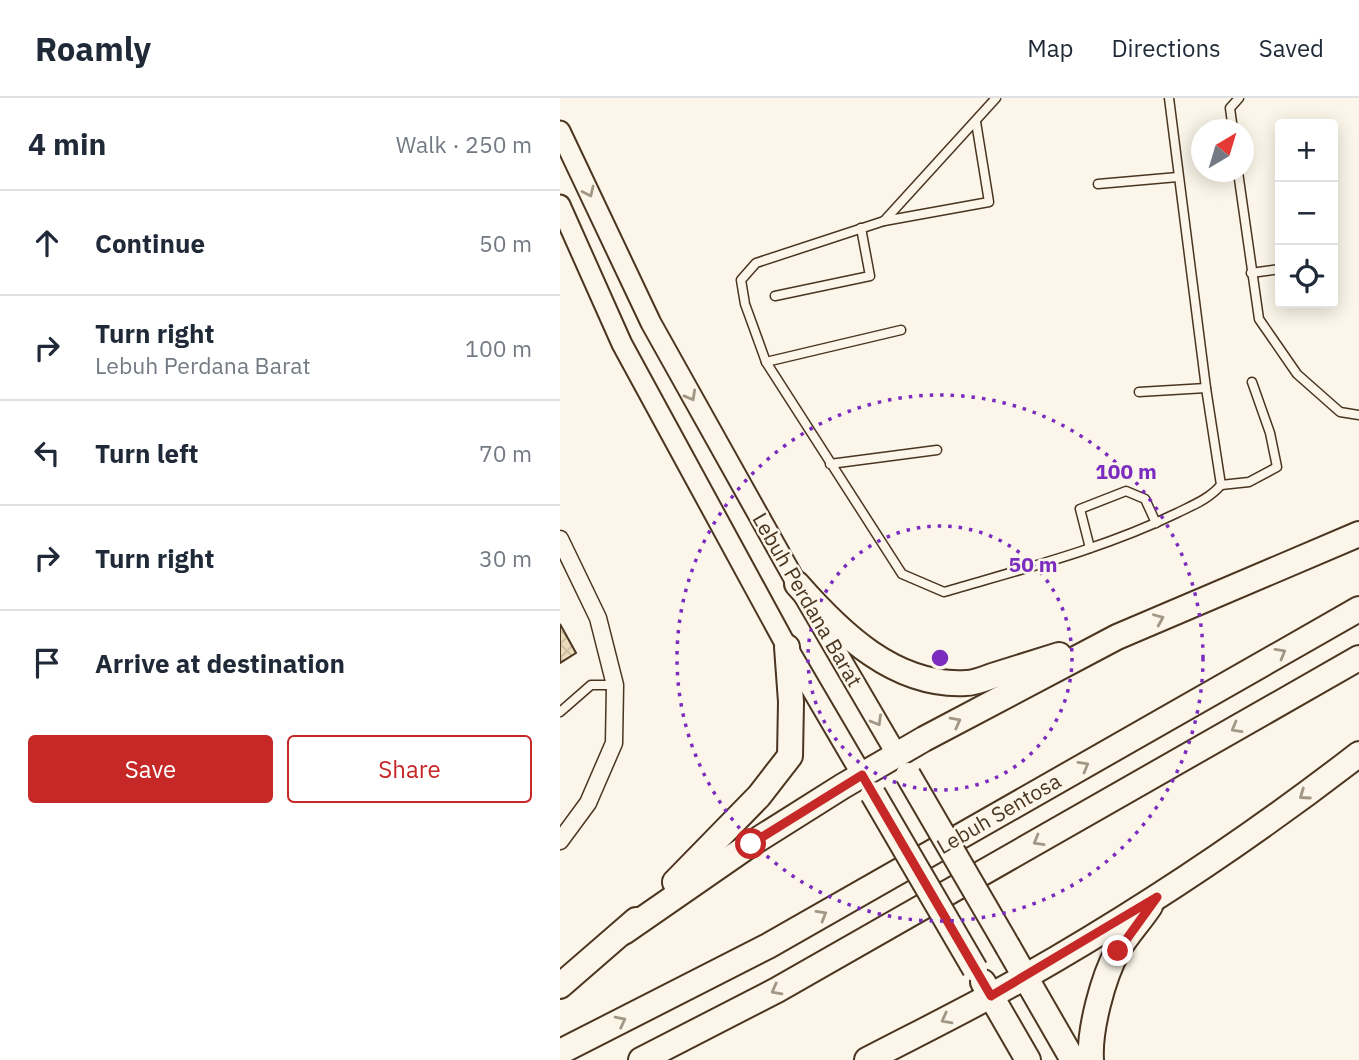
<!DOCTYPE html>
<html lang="en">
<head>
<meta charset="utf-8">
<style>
  body { margin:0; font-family:"IBM Plex Sans",sans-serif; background:#f6f6f7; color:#1f2937 }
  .controls { position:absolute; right:21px; top:21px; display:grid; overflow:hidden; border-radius:7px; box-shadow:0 4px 18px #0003 }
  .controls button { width:63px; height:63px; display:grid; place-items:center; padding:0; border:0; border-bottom:2px solid #e0e1e3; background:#fff; color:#1f2937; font:35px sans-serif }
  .compass { position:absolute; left:631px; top:21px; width:63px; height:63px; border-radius:50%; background:#fff; box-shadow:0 4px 18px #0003; rotate:38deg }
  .stop { position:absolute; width:21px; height:21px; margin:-16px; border:5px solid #c62828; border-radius:50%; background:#fff }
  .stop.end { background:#c62828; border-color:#fff; box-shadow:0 2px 7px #0008 }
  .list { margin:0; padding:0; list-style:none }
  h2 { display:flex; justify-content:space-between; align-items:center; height:91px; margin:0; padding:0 28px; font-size:30px }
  h2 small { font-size:23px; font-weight:400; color:#747a83 }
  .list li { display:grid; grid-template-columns:46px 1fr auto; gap:21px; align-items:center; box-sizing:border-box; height:105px; padding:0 28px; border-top:2px solid #e0e1e3 }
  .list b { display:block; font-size:26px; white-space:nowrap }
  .list p { margin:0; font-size:23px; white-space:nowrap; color:#747a83 }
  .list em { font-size:23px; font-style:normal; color:#747a83 }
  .actions { display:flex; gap:14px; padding:21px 28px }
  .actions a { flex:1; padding:16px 0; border:2px solid #c62828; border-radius:7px; text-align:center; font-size:24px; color:#c62828 }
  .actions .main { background:#c62828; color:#fff }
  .icon { flex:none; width:38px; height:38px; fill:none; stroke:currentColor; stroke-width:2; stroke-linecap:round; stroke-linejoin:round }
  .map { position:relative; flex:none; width:799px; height:962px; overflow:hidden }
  header { display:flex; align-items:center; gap:42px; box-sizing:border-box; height:98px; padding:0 35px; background:#fff; border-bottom:2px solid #e0e1e3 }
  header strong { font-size:33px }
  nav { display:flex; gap:38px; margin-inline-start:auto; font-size:24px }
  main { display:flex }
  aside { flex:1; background:#fff }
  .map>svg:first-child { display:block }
  .building { fill:url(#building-cross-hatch); stroke:#4a3520; stroke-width:2 }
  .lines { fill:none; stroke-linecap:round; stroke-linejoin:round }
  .service-casing { stroke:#4a3520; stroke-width:11 }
  .minor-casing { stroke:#4a3520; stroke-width:19 }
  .tertiary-casing { stroke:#4a3520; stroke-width:23 }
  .primary-casing { stroke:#4a3520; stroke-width:28 }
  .service { stroke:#fbf6e9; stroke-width:8 }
  .minor { stroke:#fbf6e9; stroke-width:16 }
  .tertiary { stroke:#fbf6e9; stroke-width:19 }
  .primary { stroke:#fbf6e9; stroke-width:24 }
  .primary-bridge-casing { stroke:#4a3520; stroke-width:28; stroke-linecap:butt }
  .primary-bridge { stroke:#fbf6e9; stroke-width:24 }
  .oneway { stroke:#a29684 }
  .route { stroke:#c62828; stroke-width:9 }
  .ring { fill:none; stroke:#7b2cbf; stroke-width:3.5; stroke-dasharray:3.5 7 }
  .labels { text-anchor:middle; stroke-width:5; stroke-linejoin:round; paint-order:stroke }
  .street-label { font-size:21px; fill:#4a3520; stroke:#fbf6e9 }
  .centre { fill:#7b2cbf; stroke:#fbf6e9; stroke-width:3.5 }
  .ring-label { font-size:21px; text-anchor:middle; font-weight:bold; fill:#7b2cbf; stroke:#fbf6e9; stroke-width:5; stroke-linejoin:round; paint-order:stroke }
</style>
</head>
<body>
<header>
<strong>Roamly</strong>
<nav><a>Map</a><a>Directions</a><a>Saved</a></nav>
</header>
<main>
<aside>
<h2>4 min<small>Walk · 250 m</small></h2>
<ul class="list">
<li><svg class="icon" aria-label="ahead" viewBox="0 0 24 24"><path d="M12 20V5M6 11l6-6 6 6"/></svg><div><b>Continue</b></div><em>50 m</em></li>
<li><svg class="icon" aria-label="right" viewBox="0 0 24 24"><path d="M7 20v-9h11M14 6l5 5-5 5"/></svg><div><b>Turn right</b><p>Lebuh Perdana Barat</p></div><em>100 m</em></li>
<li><svg class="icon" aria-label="left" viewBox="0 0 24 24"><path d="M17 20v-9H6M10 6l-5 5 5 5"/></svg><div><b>Turn left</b></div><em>70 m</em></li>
<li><svg class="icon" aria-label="right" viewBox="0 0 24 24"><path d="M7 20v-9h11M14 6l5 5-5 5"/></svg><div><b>Turn right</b></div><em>30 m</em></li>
<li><svg class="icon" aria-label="arrive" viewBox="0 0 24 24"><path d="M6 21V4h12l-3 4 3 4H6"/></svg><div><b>Arrive at destination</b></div></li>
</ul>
<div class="actions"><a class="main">Save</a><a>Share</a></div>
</aside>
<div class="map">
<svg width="799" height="962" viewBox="0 0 799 962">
  <defs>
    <pattern id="building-cross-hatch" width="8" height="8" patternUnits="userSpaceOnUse" patternTransform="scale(1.75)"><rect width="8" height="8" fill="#ecdcbc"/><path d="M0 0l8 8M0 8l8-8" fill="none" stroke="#ccbda1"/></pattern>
  </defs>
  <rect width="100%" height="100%" fill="#fbf6e9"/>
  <polygon class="building" points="0,526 16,555 0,565"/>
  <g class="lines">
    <g class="service-casing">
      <g id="service">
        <path d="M436,0L324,123L196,165L181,182L185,206L206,264L342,476L384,494C462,471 543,451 617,415C633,407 649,401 661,387L646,290L609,0"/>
        <polyline points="673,32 670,10 679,0"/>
        <polyline points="678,74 699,221 737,276 780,314 799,317"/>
        <polyline points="538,86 618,79"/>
        <polyline points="324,123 429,104 416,24"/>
        <polyline points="691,175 720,171"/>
        <polyline points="215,198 310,178 301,130"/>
        <polyline points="206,264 341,232"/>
        <polyline points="579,294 646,290"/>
        <polyline points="270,366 377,352"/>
        <polyline points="661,387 689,384 717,369 710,335 692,284"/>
        <polyline points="530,450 520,411 566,393 585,401 596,425"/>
        <polyline points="0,614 31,587 55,587"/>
      </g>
    </g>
    <g class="minor-casing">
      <polyline id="minor" points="0,441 38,520 55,587 54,645 28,705 0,743"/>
    </g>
    <g class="tertiary-casing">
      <g id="tertiary">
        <polyline points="0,33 91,225 237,486 337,657"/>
        <polyline points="0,107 62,246 227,549 302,677"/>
      </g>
    </g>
    <g class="primary-casing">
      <g id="primary">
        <path d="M237,486C280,535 335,589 406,585C415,585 424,581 432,578C454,571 476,564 499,557"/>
        <polyline points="115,784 199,698 230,658 231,604 227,549"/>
        <polyline points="64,834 191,746 283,688 364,641 557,539 799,436"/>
        <polyline points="448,849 513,962"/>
        <polyline points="423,884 468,962"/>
        <polyline points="0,888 76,822"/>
        <polyline points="0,954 208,848 799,511"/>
        <polyline points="81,962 217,892 799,560"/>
        <path d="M307,962C359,935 412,909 463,880C579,814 693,738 799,656"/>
        <path d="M531,962C529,932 543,879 558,852C567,837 580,823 590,808"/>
      </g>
    </g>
    <use href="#service" class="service"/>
    <use href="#minor" class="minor"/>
    <use href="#tertiary" class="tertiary"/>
    <use href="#primary" class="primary"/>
    <g class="primary-bridge-casing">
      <g id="primary-bridge">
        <polyline points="348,677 448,849"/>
        <polyline points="313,696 415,871"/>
      </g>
    </g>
    <use href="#primary-bridge" class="primary-bridge"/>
  </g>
  <defs><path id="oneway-chevron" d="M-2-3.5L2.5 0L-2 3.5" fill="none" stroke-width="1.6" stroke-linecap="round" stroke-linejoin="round" transform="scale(1.75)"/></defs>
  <g class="oneway">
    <use href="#oneway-chevron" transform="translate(29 94) rotate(65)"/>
    <use href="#oneway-chevron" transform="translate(131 298) rotate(61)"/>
    <use href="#oneway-chevron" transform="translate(599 521) rotate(-23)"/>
    <use href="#oneway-chevron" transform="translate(721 555) rotate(-30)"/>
    <use href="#oneway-chevron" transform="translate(317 623) rotate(60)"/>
    <use href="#oneway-chevron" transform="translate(396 624) rotate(-28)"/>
    <use href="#oneway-chevron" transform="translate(676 630) rotate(150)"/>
    <use href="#oneway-chevron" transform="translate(524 668) rotate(-30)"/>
    <use href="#oneway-chevron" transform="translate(744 697) rotate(145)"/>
    <use href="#oneway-chevron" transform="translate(478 743) rotate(150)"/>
    <use href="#oneway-chevron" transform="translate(262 817) rotate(-30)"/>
    <use href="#oneway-chevron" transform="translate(216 892) rotate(152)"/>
    <use href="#oneway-chevron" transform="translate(386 921) rotate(152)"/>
    <use href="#oneway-chevron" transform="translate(61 923) rotate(-27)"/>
  </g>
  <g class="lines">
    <polyline class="route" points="191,746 302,677 431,898 597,799 558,853"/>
  </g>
  <g class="ring">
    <circle cx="380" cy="560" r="132"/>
    <circle cx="380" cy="560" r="263"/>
  </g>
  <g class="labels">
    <g class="street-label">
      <text transform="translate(247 502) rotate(60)" y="7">Lebuh Perdana Barat</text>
      <text transform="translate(439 716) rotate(-30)" y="7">Lebuh Sentosa</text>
    </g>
  </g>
  <circle cx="380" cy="560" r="10" class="centre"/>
  <g class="ring-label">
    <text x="566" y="381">100 m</text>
    <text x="473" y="474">50 m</text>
  </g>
</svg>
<div class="controls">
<button>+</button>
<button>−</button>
<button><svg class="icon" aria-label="locate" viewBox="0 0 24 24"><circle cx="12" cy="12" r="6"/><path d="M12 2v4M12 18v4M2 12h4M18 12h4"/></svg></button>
</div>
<svg class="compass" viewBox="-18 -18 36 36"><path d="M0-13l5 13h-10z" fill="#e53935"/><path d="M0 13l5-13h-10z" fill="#747a83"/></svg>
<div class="stop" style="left:191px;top:746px"></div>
<div class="stop end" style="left:558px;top:853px"></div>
</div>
</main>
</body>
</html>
